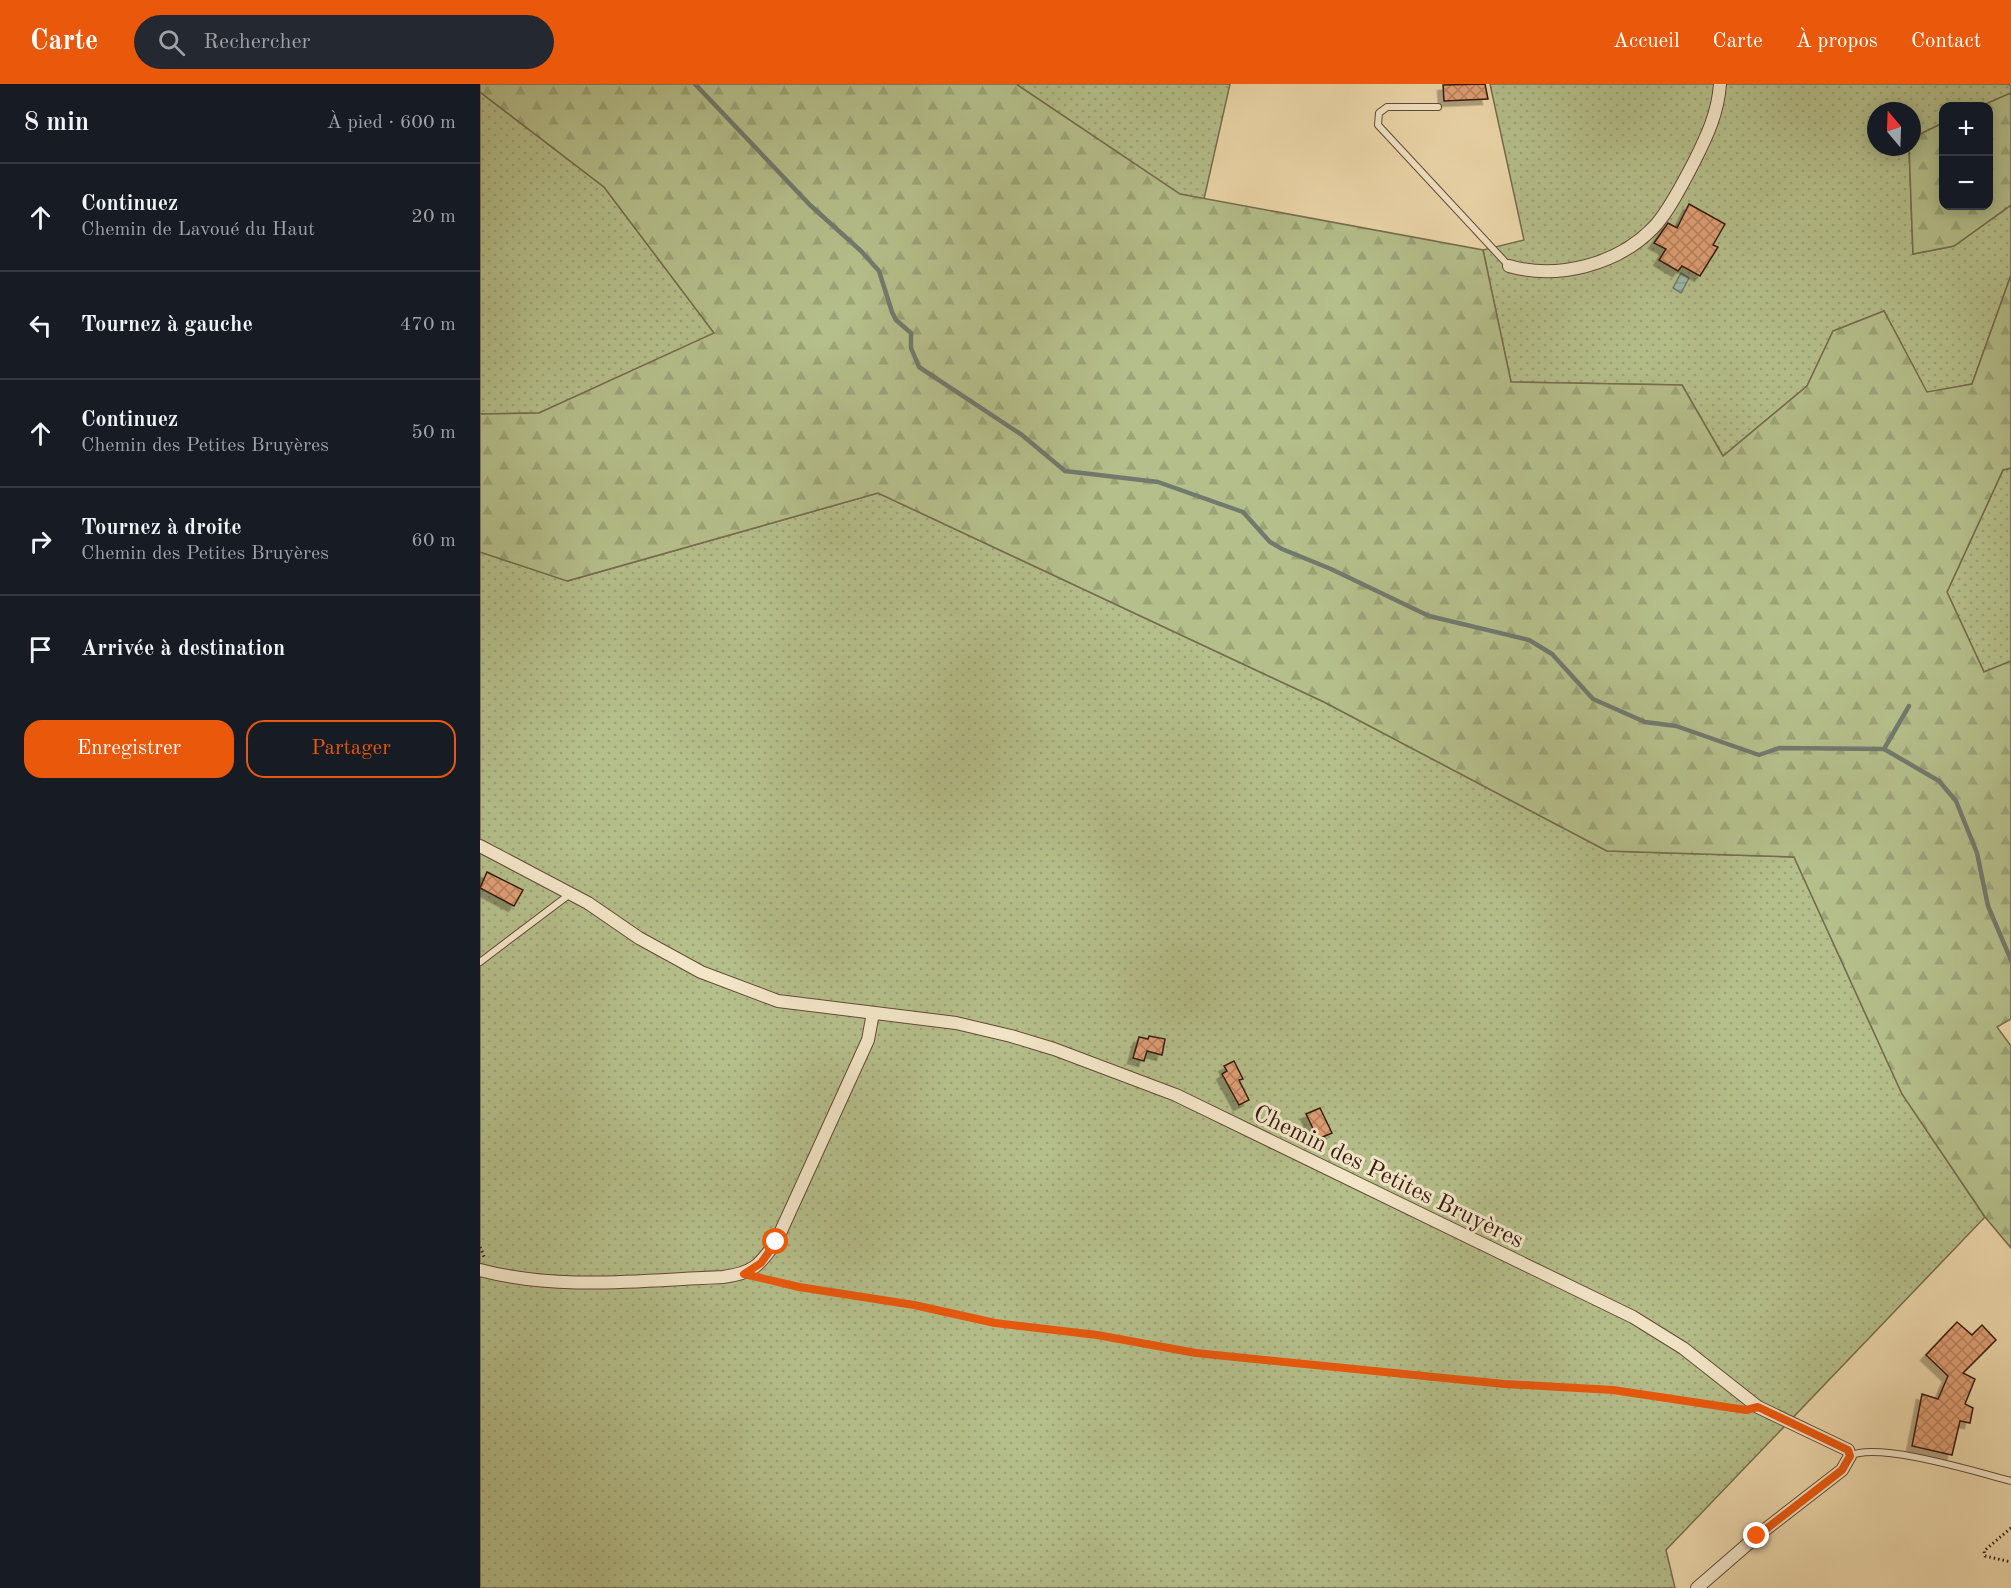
<!DOCTYPE html>
<html lang="fr">
<head>
<meta charset="utf-8">
<style>
  body { margin:0; font-family:"Old Standard TT",serif; background:#242831; color:#f1f3f6 }
  .controls { position:absolute; right:18px; top:18px; display:grid; overflow:hidden; border-radius:12px; box-shadow:0 3px 15px #0003 }
  .controls button { width:54px; height:54px; display:grid; place-items:center; padding:0; border:0; border-bottom:2px solid #363941; background:#171b24; color:#f1f3f6; font:30px sans-serif }
  .compass { position:absolute; left:1387px; top:18px; width:54px; height:54px; border-radius:50%; background:#171b24; box-shadow:0 3px 15px #0003; rotate:341deg }
  .stop { position:absolute; width:18px; height:18px; margin:-14px; border:4px solid #ea580c; border-radius:50%; background:#fff }
  .stop.end { background:#ea580c; border-color:#fff; box-shadow:0 2px 6px #0008 }
  .list { margin:0; padding:0; list-style:none }
  h2 { display:flex; justify-content:space-between; align-items:center; height:78px; margin:0; padding:0 24px; font-size:26px }
  h2 small { font-size:20px; font-weight:400; color:#9ea1a6 }
  .list li { display:grid; grid-template-columns:39px 1fr auto; gap:18px; align-items:center; box-sizing:border-box; height:108px; padding:0 24px; border-top:2px solid #363941 }
  .list b { display:block; font-size:22px; white-space:nowrap }
  .list p { margin:0; font-size:20px; white-space:nowrap; color:#9ea1a6 }
  .list em { font-size:20px; font-style:normal; color:#9ea1a6 }
  .actions { display:flex; gap:12px; padding:18px 24px }
  .actions a { flex:1; padding:14px 0; border:2px solid #ea580c; border-radius:18px; text-align:center; font-size:21px; color:#ea580c }
  .actions .main { background:#ea580c; color:#fff }
  .icon { flex:none; width:33px; height:33px; fill:none; stroke:currentColor; stroke-width:2; stroke-linecap:round; stroke-linejoin:round }
  .map { position:relative; flex:none; width:1531px; height:1504px; overflow:hidden }
  header { display:flex; align-items:center; gap:36px; box-sizing:border-box; height:84px; padding:0 30px; background:#ea580c; color:#fff }
  header strong { font-size:28px }
  nav { display:flex; gap:33px; margin-inline-start:auto; font-size:21px }
  .search { width:420px; height:54px; background:#242831; display:flex; align-items:center; gap:15px; box-sizing:border-box; padding:0 21px; border-radius:33px; color:#9ea1a6; font-size:22px }
  main { display:flex }
  aside { flex:1; background:#171b24 }
  .map>svg:first-child { display:block }
  .grass { fill:url(#grass-dots); stroke:#766d4e; stroke-width:1.5 }
  .forest { fill:url(#forest-firs); stroke:#766d4e; stroke-width:1.5 }
  .water { fill:url(#water-rules); stroke:#727a6d; stroke-width:1.5 }
  .lines { fill:none; stroke-linecap:round; stroke-linejoin:round }
  .stream { stroke:#727a6d; stroke-width:4.5 }
  .building { fill:url(#building-cross-hatch); stroke:#371b10; stroke-width:1.5; filter:url(#shadow) }
  .service-casing { stroke:#644a37; stroke-width:8 }
  .minor-casing { stroke:#644a37; stroke-width:14 }
  .path { stroke:#371b10; stroke-width:3; stroke-dasharray:1.5 3; stroke-linecap:butt }
  .service { stroke:#f3e6c8; stroke-width:6 }
  .minor { stroke:#f3e6c8; stroke-width:12 }
  .route { stroke:#ea580c; stroke-width:8 }
  .labels { text-anchor:middle; stroke-width:6; stroke-linejoin:round; paint-order:stroke }
  .street-label { font-size:24px; fill:#371b10; stroke:#f3e6c8 }
</style>
</head>
<body>
<header>
<strong>Carte</strong>
<div class="search"><svg class="icon" aria-label="search" viewBox="0 0 24 24"><circle cx="10" cy="10" r="6"/><path d="M15 15l6 6"/></svg>Rechercher</div>
<nav><a>Accueil</a><a>Carte</a><a>À propos</a><a>Contact</a></nav>
</header>
<main>
<aside>
<h2>8 min<small>À pied · 600 m</small></h2>
<ul class="list">
<li><svg class="icon" aria-label="ahead" viewBox="0 0 24 24"><path d="M12 20V5M6 11l6-6 6 6"/></svg><div><b>Continuez</b><p>Chemin de Lavoué du Haut</p></div><em>20 m</em></li>
<li><svg class="icon" aria-label="left" viewBox="0 0 24 24"><path d="M17 20v-9H6M10 6l-5 5 5 5"/></svg><div><b>Tournez à gauche</b></div><em>470 m</em></li>
<li><svg class="icon" aria-label="ahead" viewBox="0 0 24 24"><path d="M12 20V5M6 11l6-6 6 6"/></svg><div><b>Continuez</b><p>Chemin des Petites Bruyères</p></div><em>50 m</em></li>
<li><svg class="icon" aria-label="right" viewBox="0 0 24 24"><path d="M7 20v-9h11M14 6l5 5-5 5"/></svg><div><b>Tournez à droite</b><p>Chemin des Petites Bruyères</p></div><em>60 m</em></li>
<li><svg class="icon" aria-label="arrive" viewBox="0 0 24 24"><path d="M6 21V4h12l-3 4 3 4H6"/></svg><div><b>Arrivée à destination</b></div></li>
</ul>
<div class="actions"><a class="main">Enregistrer</a><a>Partager</a></div>
</aside>
<div class="map">
<svg width="1531" height="1504" viewBox="0 0 1531 1504">
  <defs>
    <pattern id="grass-dots" width="8" height="8" patternUnits="userSpaceOnUse" patternTransform="scale(1.5)"><rect width="8" height="8" fill="#b5bf8b"/><path d="M2 2h.1M6 6h.1" fill="none" stroke="#9ca477" stroke-width="1.8" stroke-linecap="round"/></pattern>
    <pattern id="forest-firs" width="22" height="20" patternUnits="userSpaceOnUse" patternTransform="scale(1.5)"><rect width="22" height="20" fill="#b5bf8b"/><path d="M5 1l3.5 6h-7zM16 11l3.5 6h-7z" fill="#9ca477"/></pattern>
    <pattern id="water-rules" width="6" height="5" patternUnits="userSpaceOnUse" patternTransform="scale(1.5)"><rect width="6" height="5" fill="#99b9ab"/><path d="M0 2.5h6" fill="none" stroke="#849e92"/></pattern>
    <pattern id="building-cross-hatch" width="8" height="8" patternUnits="userSpaceOnUse" patternTransform="scale(1.5)"><rect width="8" height="8" fill="#e09f74"/><path d="M0 0l8 8M0 8l8-8" fill="none" stroke="#b6815e"/></pattern>
    <filter id="shadow"><feDropShadow dx="-5.5" dy="5.5" stdDeviation="0" flood-color="#0004"/></filter>
  </defs>
  <rect width="100%" height="100%" fill="#edd8ab"/>
  <filter id="stains"><feTurbulence type="fractalNoise" baseFrequency=".00333" numOctaves="4"/><feColorMatrix values="0 0 0 0 .2 0 0 0 0 .09 0 0 0 0 .02 0 0 0 .5 -.17"/></filter>
  <radialGradient id="worn" r=".72"><stop offset=".6" stop-color="#630" stop-opacity="0"/><stop offset="1" stop-color="#630" stop-opacity=".3"/></radialGradient>
  <g class="grass">
    <polygon points="536,0 750,0 724,115 700,110"/>
    <polygon points="1010,0 1528,0 1531,2 1531,9 1501,22 1464,22 1463,39 1432,54 1432,27 1396,27 1396,63 1429,63 1433,170 1474,162 1531,121 1531,191 1492,300 1447,309 1404,227 1353,247 1327,302 1243,372 1202,301 1031,298 1003,166 1044,156"/>
    <polygon points="0,8 124,103 235,250 59,329 0,330"/>
    <polygon points="1531,384 1531,577 1504,588 1467,508 1523,386"/>
    <polygon points="398,409 844,618 1127,767 1314,773 1422,1010 1505,1133 1186,1466 1195,1504 0,1504 0,468 88,497"/>
  </g>
  <g class="forest">
    <polygon points="0,0 536,0 700,110 1003,166 1031,298 1202,301 1243,372 1327,302 1353,247 1404,227 1447,308 1492,300 1531,191 1531,384 1523,386 1467,508 1504,588 1531,577 1531,935 1517,943 1531,962 1531,1164 1505,1133 1422,1010 1314,773 1127,767 844,618 398,409 87,497 0,468 0,330 59,329 234,249 124,103 0,8"/>
    <polygon points="1531,9 1531,121 1474,162 1433,170 1429,63 1432,63 1432,54 1463,39 1464,122 1508,122 1508,22 1501,22"/>
  </g>
  <polygon class="water" points="1201,189 1209,194 1201,209 1193,204"/>
  <g class="lines">
    <g class="stream">
      <polyline points="215,0 330,121 381,167 399,187 412,228 416,236 431,249 431,264 439,283 542,351 585,387 678,398 763,428 790,458 802,465 851,485 949,532 1049,556 1072,570 1113,615 1165,638 1196,642 1279,671 1299,664 1404,665 1459,697 1476,717 1497,769 1508,822 1531,876"/>
      <polyline points="1404,665 1429,622"/>
    </g>
  </g>
  <g class="building">
    <polygon points="1005,0 1008,15 964,17 963,1"/>
    <polygon points="1209,120 1245,140 1233,161 1238,163 1220,192 1202,182 1198,187 1179,176 1186,165 1174,159 1188,139 1197,144"/>
    <polygon points="7,788 43,806 34,822 0,804"/>
    <polygon points="669,952 685,955 682,971 667,967 664,977 653,974 659,953 668,955"/>
    <polygon points="754,977 763,995 759,996 769,1016 759,1021 742,990 747,987 744,982"/>
    <polygon points="840,1024 852,1049 838,1055 826,1030"/>
    <polygon points="1477,1238 1492,1251 1502,1241 1516,1256 1483,1289 1495,1295 1485,1320 1493,1324 1490,1339 1480,1337 1472,1371 1432,1362 1442,1310 1458,1315 1468,1292 1446,1271"/>
  </g>
  <g class="lines">
    <g class="service-casing">
      <g id="service">
        <polyline points="958,23 907,23 899,29 898,41 1029,182"/>
        <polyline points="0,878 90,810"/>
        <path d="M1370,1372C1397,1357 1500,1389 1531,1397"/>
      </g>
    </g>
    <g class="minor-casing">
      <g id="minor">
        <path d="M1029,182C1077,196 1137,181 1173,144C1188,129 1204,97 1214,78C1227,52 1238,29 1240,0"/>
        <polyline points="0,762 108,819 159,854 221,888 298,917 476,939 531,952 574,965 696,1011 1153,1233 1203,1264 1278,1323 1368,1366 1370,1372 1362,1386 1277,1452 1217,1504"/>
        <path d="M0,1186C79,1207 162,1196 243,1193C273,1189 279,1182 296,1158L388,956L393,929"/>
      </g>
    </g>
    <g class="path">
      <polyline points="0,1163 5,1175"/>
      <polyline points="280,1194 319,1203 434,1221 515,1239 617,1251 716,1269 1024,1300 1133,1306 1260,1326"/>
      <polyline points="1531,1444 1504,1467 1505,1472 1531,1478"/>
    </g>
    <use href="#service" class="service"/>
    <use href="#minor" class="minor"/>
  </g>
  <g class="lines">
    <polyline class="route" points="296,1158 281,1179 264,1190 319,1203 434,1221 515,1239 617,1251 716,1269 1024,1300 1133,1306 1266,1326 1278,1323 1368,1366 1370,1372 1362,1386 1277,1452"/>
  </g>
  <g class="labels">
    <g class="street-label">
      <text transform="translate(909 1092) rotate(26)" y="8">Chemin des Petites Bruyères</text>
    </g>
  </g>
  <rect width="100%" height="100%" filter="url(#stains)"/>
  <rect width="100%" height="100%" fill="url(#worn)"/>
</svg>
<div class="controls">
<button>+</button>
<button>−</button>
</div>
<svg class="compass" viewBox="-18 -18 36 36"><path d="M0-13l5 13h-10z" fill="#e53935"/><path d="M0 13l5-13h-10z" fill="#9ea1a6"/></svg>
<div class="stop" style="left:296px;top:1158px"></div>
<div class="stop end" style="left:1277px;top:1452px"></div>
</div>
</main>
</body>
</html>
